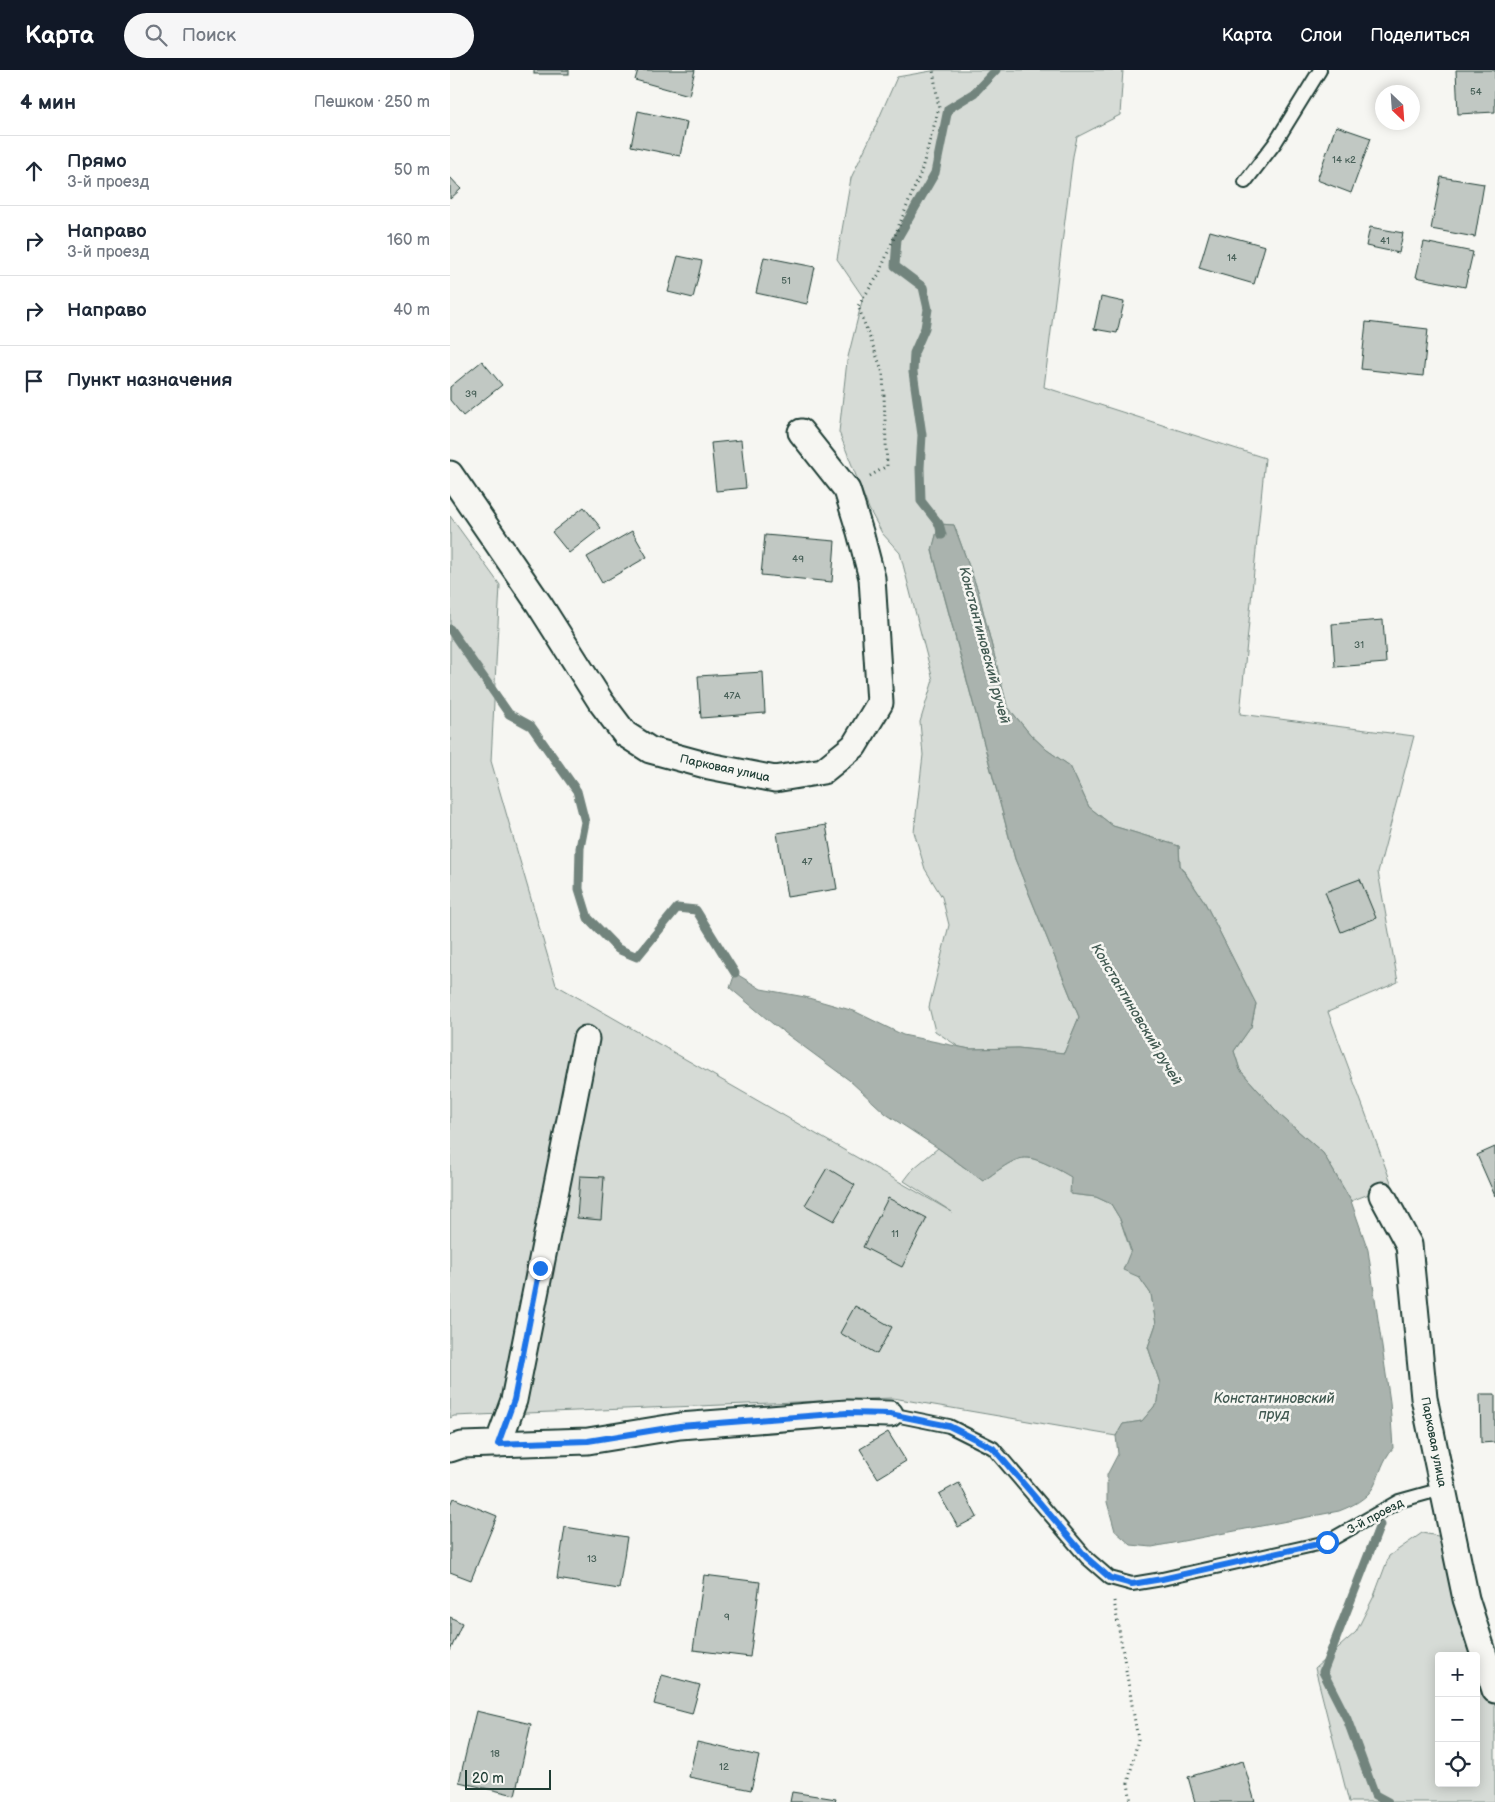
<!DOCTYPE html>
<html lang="ru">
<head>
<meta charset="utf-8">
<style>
  body { margin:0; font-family:"Balsamiq Sans",sans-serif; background:#f6f6f7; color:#1f2937 }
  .controls { position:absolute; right:15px; bottom:15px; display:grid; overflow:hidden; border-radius:5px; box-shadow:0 2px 12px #0003 }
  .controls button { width:45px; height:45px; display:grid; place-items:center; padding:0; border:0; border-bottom:1px solid #e0e1e3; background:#fff; color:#1f2937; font:25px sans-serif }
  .compass { position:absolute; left:925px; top:15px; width:45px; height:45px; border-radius:50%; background:#fff; box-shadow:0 2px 12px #0003; rotate:155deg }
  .scale { position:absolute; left:15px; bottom:12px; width:86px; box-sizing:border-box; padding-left:5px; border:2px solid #1f3d34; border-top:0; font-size:14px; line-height:18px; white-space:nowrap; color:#1f3d34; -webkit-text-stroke:4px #f6f6f2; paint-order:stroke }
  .stop { position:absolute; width:15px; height:15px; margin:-11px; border:4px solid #1a73e8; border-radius:50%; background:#fff }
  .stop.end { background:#1a73e8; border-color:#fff; box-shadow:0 1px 5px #0008 }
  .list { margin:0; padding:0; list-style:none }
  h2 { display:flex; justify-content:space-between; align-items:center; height:65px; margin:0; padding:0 20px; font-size:21px }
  h2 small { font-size:16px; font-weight:400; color:#747a83 }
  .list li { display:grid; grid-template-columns:32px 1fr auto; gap:15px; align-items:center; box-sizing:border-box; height:70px; padding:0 20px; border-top:1px solid #e0e1e3 }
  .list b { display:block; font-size:19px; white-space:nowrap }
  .list p { margin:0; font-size:16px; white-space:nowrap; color:#747a83 }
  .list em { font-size:16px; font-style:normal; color:#747a83 }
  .icon { flex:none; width:28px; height:28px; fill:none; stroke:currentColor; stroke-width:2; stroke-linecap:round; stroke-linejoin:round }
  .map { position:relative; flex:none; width:1045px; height:1732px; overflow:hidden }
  header { display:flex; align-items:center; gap:30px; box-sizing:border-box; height:70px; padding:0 25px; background:#111827; color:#fff }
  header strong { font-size:24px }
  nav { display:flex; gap:28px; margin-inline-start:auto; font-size:18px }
  .search { width:350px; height:45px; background:#f6f6f7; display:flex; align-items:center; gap:12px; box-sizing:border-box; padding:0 18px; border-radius:28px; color:#747a83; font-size:19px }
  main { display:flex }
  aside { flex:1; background:#fff }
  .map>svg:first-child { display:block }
  .green { fill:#d6dbd6; stroke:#7a8c85; fill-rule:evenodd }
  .water { fill:#aab3ae; stroke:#72847d }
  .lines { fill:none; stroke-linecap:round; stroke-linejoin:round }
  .stream { stroke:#72847d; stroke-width:9 }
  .building { fill:#c1c8c3; stroke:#1f3d34 }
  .service-casing { stroke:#1f3d34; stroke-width:16 }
  .minor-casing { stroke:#1f3d34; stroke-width:29 }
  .path { stroke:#1f3d34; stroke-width:3; stroke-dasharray:1 4; stroke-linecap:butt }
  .service { stroke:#f6f6f2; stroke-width:12 }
  .minor { stroke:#f6f6f2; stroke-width:25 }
  .route { stroke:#1a73e8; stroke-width:6 }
  .labels { text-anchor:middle; stroke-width:5; stroke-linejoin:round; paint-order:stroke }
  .number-label { font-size:10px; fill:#486058 }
  .street-label { font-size:12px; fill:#1f3d34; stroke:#f6f6f2 }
  .water-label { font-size:14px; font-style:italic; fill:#425a52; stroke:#f6f6f2 }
</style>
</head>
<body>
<header>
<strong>Карта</strong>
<div class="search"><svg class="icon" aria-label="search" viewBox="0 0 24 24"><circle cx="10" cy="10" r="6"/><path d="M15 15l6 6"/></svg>Поиск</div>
<nav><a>Карта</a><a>Слои</a><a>Поделиться</a></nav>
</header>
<main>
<aside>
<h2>4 мин<small>Пешком · 250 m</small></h2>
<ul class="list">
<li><svg class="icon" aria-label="ahead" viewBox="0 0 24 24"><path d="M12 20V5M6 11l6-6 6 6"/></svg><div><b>Прямо</b><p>3-й проезд</p></div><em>50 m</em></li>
<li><svg class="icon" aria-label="right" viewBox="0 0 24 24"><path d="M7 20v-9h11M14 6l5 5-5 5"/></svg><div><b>Направо</b><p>3-й проезд</p></div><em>160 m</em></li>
<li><svg class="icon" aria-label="right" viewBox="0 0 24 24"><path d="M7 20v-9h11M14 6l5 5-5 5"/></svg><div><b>Направо</b></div><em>40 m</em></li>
<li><svg class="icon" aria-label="arrive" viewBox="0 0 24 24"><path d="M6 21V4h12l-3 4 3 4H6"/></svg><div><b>Пункт назначения</b></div></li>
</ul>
</aside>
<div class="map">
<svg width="1045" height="1732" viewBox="0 0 1045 1732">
  <rect width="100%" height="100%" fill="#f6f6f2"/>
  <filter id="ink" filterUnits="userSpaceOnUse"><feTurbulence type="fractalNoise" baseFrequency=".02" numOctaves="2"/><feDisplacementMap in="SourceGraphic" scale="10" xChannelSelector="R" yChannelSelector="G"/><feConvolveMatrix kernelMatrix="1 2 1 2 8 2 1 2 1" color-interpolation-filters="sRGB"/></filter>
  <g filter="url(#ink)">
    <g class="green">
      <polygon points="487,0 673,0 670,45 627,67 623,86 594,317 815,388 790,644 964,666 928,802 948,912 878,942 942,1115 901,1131 873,1083 831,1046 790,1000 784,981 801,957 806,934 754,831 730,795 729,776 663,756 639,737 620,696 597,680 580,664 557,636 528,521 504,455 489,454 482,481 565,789 629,947 614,983 568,978 520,979 509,977 485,961 479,937 499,855 492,827 475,799 464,762 473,685 470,652 483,610 450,483 432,463 419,439 389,362 397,291 413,227 387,189 401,108 422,64 447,7"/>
      <path d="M0,446L50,515L41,691L106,915L502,1142L454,1111L464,1098L488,1078L533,1111C544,1104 564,1086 578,1088C591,1089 610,1101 622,1107L621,1124L646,1127L661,1134L670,1149L689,1207L701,1224L706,1254L698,1277L710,1313L708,1332L692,1351L673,1354L666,1366L443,1328L4,1346L0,1348Z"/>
      <path d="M972,1463L1015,1471L1045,1585V1732H899L865,1598L906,1562L924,1526L939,1486ZM989,1586H1026V1713H989Z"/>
    </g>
    <path class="water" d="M489,454L504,455L528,521L557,636L580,664L597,680L620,696L639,737L663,756L729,776L730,796L754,831L806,934L801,957L784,981L790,1000L831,1046L873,1083L901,1131L918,1180L940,1332L943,1378C932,1391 931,1402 924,1416C917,1429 902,1436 889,1441L702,1477L681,1475L665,1461L657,1432V1405L668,1384L666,1366L673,1354L692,1351L708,1332L710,1313L698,1277L706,1254L701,1224L689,1207L673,1200L681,1180L670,1149L661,1134L646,1127L620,1124L621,1107C611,1101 590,1089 578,1088C564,1086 544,1104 533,1111L488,1078L436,1044L399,1010L323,954L280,918L285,903L311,919L355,927L404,941L453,965L520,979L568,978L614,983L629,947L565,789L482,480Z"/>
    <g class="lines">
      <g class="stream">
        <polyline points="492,465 489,454 471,431 470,398 472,365 463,302 464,283 475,258 478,239 473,217 445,196 447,169 485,103 498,39 524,23 546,0"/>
        <polyline points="0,559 59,644 81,656 127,721 135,752 130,778 129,819 138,848 168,879 187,887 227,838 246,840 285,903"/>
        <polyline points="930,1455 873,1602 897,1649 925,1725 938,1732"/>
      </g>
    </g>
    <g class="building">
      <rect x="84" y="0" width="35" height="4"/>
      <polygon points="188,0 245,0 239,25 185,10"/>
      <polygon points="1006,0 1045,0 1045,42 1008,44"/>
      <polygon points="188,41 237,52 230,86 181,76"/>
      <polygon points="886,56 921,68 901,123 867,110"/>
      <polygon points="0,107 11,119 0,129"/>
      <polygon points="991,107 1034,114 1025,167 981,159"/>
      <polygon points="920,157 953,163 949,183 916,176"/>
      <polygon points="760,161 815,176 804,214 749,198"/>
      <polygon points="974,172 1023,182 1015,217 966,207"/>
      <polygon points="228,186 252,191 243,228 218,222"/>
      <polygon points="314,187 365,197 357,234 306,223"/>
      <polygon points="651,227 674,232 667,263 644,259"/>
      <polygon points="916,252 978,259 973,306 911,299"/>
      <polygon points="32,291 52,315 13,346 0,330 0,317"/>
      <polygon points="291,370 296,418 266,421 261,373"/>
      <polygon points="134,437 151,458 119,483 102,462"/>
      <polygon points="182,461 197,487 152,513 137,487"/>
      <polygon points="315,465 385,471 382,512 311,505"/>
      <polygon points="933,550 936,593 885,597 882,554"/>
      <polygon points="313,602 315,643 251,648 248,606"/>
      <polygon points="376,755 387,819 337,827 327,763"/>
      <polygon points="910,809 926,848 891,862 875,822"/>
      <polygon points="1045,1077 1045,1126 1027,1085"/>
      <polygon points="377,1098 405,1115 384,1151 355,1135"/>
      <polygon points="130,1106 154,1107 151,1150 127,1148"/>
      <polygon points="438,1128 477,1148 452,1197 413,1177"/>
      <polygon points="405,1236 442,1257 427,1284 390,1263"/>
      <polygon points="1030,1324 1045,1324 1045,1372 1031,1373"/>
      <polygon points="438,1362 456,1391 428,1408 410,1379"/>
      <polygon points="509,1413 527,1447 508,1457 489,1424"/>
      <polygon points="3,1428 47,1446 21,1510 0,1502 0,1435"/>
      <polygon points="115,1457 177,1467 169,1519 107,1509"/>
      <polygon points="254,1505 310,1512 300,1587 243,1580"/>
      <polygon points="0,1547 12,1553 0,1581"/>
      <polygon points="212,1605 250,1615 242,1644 204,1634"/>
      <polygon points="26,1641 81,1654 65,1725 9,1712"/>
      <polygon points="247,1672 309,1686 301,1720 239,1707"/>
      <polygon points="793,1691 805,1732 745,1732 738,1707"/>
      <polygon points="342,1722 386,1729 385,1732 340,1732"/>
    </g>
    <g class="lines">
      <g class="service-casing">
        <g id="service">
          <polyline points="795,112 825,73 870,0"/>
          <polyline points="440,1344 499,1356 543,1378 637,1488 660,1508 682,1514 712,1509 877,1472 949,1431 992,1419"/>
        </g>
      </g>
      <g class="minor-casing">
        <g id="minor">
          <polyline points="0,404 89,534 151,632 175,664 200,680 259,696 325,709 373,701 404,676 430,633 422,508 410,462 397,420 351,362"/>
          <polyline points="932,1125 959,1175 974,1328 1016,1529 1045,1620"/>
          <polyline points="48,1374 64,1330 136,969"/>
          <polyline points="0,1379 12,1375 138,1371 230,1356 397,1343 440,1344"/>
        </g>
      </g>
      <g class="path">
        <polyline points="420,406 437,396 433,303 408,236 429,204 471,102 489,38 483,0"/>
        <polyline points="664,1531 688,1669 678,1713 681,1732"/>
      </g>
      <use href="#service" class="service"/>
      <use href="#minor" class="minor"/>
    </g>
  </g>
  <g class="lines" filter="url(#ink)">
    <polyline class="route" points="90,1198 64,1330 48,1374 138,1371 230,1356 397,1343 440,1344 499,1356 543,1378 637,1488 660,1508 682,1514 712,1509 877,1472"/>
  </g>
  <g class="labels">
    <g class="number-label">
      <text x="1026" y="25">54</text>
      <text x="894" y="93">14 к2</text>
      <text x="935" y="174">41</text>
      <text x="782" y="191">14</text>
      <text x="336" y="214">51</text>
      <text x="21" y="327">39</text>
      <text x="348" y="492">49</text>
      <text x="909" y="578">31</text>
      <text x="282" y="629">47А</text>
      <text x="357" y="795">47</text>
      <text x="445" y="1167">11</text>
      <text x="142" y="1492">13</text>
      <text x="277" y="1550">9</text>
      <text x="45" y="1687">18</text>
      <text x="274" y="1700">12</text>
    </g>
    <g class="street-label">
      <text transform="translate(275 698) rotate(12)" y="4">Парковая улица</text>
      <text transform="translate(984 1372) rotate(79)" y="4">Парковая улица</text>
      <text transform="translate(925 1446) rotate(-28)" y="4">3-й проезд</text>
    </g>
    <g class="water-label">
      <text transform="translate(535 575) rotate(75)" y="5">Константиновский ручей</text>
      <text transform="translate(687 944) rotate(59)" y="5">Константиновский ручей</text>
      <text x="824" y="1333">Константиновский<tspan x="824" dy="16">пруд</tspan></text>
    </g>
  </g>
</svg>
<div class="controls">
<button>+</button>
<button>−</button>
<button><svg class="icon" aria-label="locate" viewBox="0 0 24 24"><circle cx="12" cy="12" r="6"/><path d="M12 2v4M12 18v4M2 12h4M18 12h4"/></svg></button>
</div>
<svg class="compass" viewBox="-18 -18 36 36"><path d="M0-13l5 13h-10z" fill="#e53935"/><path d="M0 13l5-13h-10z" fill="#747a83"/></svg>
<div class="scale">20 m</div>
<div class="stop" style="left:877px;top:1472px"></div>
<div class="stop end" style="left:90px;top:1198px"></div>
</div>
</main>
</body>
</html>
